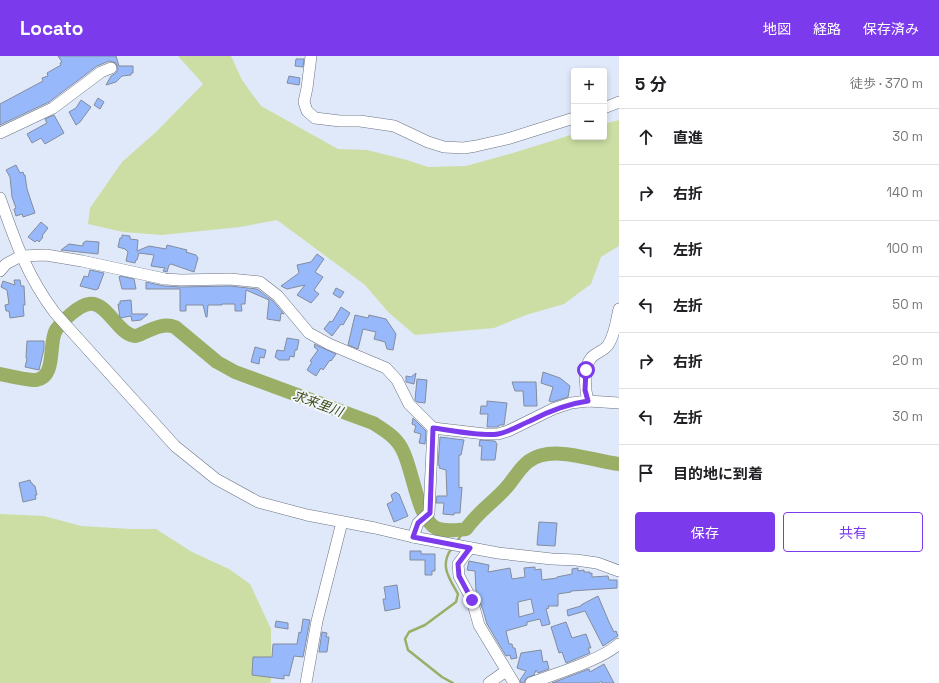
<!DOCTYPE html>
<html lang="ja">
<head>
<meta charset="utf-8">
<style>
  body { margin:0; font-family:"Space Grotesk","Noto Sans JP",sans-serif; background:#f6f6f6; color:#202124 }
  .controls { position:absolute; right:12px; top:12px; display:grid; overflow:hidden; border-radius:4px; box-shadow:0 2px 6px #0003 }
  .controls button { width:36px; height:36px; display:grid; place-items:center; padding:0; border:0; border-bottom:1px solid #e0e0e0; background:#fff; color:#202124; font:20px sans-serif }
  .stop { position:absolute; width:12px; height:12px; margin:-9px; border:3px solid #7c3aed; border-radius:50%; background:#fff }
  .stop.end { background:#7c3aed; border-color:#fff; box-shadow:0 1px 4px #0008 }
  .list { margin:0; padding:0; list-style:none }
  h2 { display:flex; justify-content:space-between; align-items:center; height:52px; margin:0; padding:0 16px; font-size:17px }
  h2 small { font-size:13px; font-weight:400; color:#757577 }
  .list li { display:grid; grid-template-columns:26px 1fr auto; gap:12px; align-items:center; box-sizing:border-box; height:56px; padding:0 16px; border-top:1px solid #e0e0e0 }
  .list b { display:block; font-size:15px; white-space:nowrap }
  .list em { font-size:13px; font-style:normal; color:#757577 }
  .actions { display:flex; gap:8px; padding:12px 16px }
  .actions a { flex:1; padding:9px 0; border:1px solid #7c3aed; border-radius:4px; text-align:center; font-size:14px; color:#7c3aed }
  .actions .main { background:#7c3aed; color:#fff }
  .icon { flex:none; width:22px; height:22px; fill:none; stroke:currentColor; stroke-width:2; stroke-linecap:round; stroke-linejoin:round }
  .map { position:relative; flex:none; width:619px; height:627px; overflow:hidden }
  header { display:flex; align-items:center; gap:24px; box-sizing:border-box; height:56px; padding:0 20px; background:#7c3aed; color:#fff }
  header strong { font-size:19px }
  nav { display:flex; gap:22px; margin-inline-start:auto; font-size:14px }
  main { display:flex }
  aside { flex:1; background:#fff }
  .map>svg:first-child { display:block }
  .green { fill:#ccdea3 }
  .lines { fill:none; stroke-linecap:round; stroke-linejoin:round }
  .stream { stroke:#9aaf65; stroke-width:2.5 }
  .river { stroke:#9aaf65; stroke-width:14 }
  .building { fill:#97b9fb; stroke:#838c9c; fill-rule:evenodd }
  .minor-casing { stroke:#6b7383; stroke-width:12 }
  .minor { stroke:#fff; stroke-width:11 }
  .route { stroke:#7c3aed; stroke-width:5 }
  .labels { text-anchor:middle; stroke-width:4; stroke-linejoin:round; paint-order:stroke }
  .water-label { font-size:13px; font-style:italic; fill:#3f4c16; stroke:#f2f6fd }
</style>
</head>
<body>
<header>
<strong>Locato</strong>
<nav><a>地図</a><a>経路</a><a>保存済み</a></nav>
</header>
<main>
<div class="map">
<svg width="619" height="627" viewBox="0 0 619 627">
  <rect width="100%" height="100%" fill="#e0e9fa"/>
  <g class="green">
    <polygon points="178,0 231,0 242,24 261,50 338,93 367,94 407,104 428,111 466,110 513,97 574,78 574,81 604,81 604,68 619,64 619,190 601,201 591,228 564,248 526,259 494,272 415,279 389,257 365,229 277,164 240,171 162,179 123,176 88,168 90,152 122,106 156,76 203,28"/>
    <polygon points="0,458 44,460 81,470 131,473 156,473 192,496 229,513 250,528 271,573 271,625 270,627 0,627"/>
  </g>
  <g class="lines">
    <g class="stream">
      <polyline points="457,485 466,473"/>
      <path d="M452,492C439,509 449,522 458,538L456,546L425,569L409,576L405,583L408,594L442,621L453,627"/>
    </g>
    <path class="river" d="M0,318C9,320 28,324 36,324C57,321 48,287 56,274C62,265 79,249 89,248C107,245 118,279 135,280C137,280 141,278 143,277C154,272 164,267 175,271L217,306L235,316L373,367C384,374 396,381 402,393C413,413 417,462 436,472C445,476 457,474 466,473C478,456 491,448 505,433C513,425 519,412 529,405C552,388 593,405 619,408"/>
  </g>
  <g class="building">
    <polygon points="58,0 116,0 119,10 133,10 133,17 131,17 131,19 122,20 116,26 106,29 111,20 116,17 118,13 116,7 109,5 97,10 49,46 0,69 0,48 43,25 42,22 48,20 47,17 61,9 60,7 62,6"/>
    <polygon points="296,3 304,3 303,11 295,10"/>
    <polygon points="289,20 300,22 299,29 287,27"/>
    <polygon points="98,42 104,46 100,53 94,49"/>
    <polygon points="81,44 91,51 80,66 76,69 69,56 76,52"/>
    <polygon points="54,59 64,77 45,88 41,82 32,87 27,78 47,67 45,63"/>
    <polygon points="16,109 20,117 23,116 24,119 25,119 27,133 35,157 23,161 22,158 16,160 14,153 16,152 12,141 10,121 6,114"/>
    <polygon points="41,166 48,172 42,180 43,181 39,186 37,184 35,186 28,181"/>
    <polygon points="122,179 130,180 130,183 138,184 137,195 149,190 166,193 167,189 187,194 186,196 196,199 198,202 194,216 171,208 169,209 167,216 163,215 165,212 151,210 154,199 139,197 137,204 136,204 135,207 126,205 128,196 125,193 118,191 120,182 122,182"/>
    <polygon points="86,185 99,186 98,198 61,194 69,188 83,190 83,187"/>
    <polygon points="317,198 324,203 315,216 323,221 314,234 319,238 311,247 297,239 305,229 287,233 281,230 299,217 297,209 311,206"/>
    <polygon points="90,214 104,217 98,233 97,233 96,234 80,230 84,220 88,221"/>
    <polygon points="120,220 134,223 136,233 122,233 119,221"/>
    <polygon points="14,224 20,224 21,230 24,230 25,249 23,249 24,260 10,262 9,255 6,255 5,249 9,248 7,234 1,231 3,225 15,229"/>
    <polygon points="146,226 164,230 181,231 230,230 257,233 273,245 284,258 281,257 280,265 267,263 269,244 246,234 245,248 241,248 242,255 235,255 235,248 222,248 222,249 208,249 207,261 206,261 203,249 186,249 186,255 180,255 180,233 146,233"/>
    <polygon points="336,232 344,236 340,242 333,238"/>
    <polygon points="131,244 132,258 148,258 141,264 132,265 131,260 120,262 118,248 120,248 120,245"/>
    <polygon points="341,251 350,257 343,269 341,268 332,280 324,273 330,265 332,266"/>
    <polygon points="355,259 368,262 369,259 386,263 396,278 393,294 387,293 385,286 374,283 376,276 363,273 358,293 348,289"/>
    <polygon points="287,282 299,284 297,294 295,294 294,301 290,300 289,304 279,304 275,301 277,294 284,295"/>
    <polygon points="27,285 44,285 44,293 39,314 25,311 27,303 26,302"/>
    <polygon points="314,288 336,298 331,305 330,304 323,314 321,312 316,320 307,314 312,306 310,305 318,294 314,291 315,289"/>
    <polygon points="255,291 266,294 264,302 260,301 259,308 251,306"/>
    <polygon points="543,316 560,322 570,330 568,341 552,346 549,345 553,331 541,327"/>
    <polygon points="416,317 414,328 406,326 406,320 411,321"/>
    <polygon points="417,323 427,324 425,347 417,346 415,344"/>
    <polygon points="512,326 536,326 537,350 524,350 523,335 515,335"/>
    <polygon points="487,345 507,347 504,369 499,369 499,370 497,371 487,371 488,358 480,358 481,350 487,350"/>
    <polygon points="413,362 426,375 425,388 419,387 421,378 414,376 416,370 412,368"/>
    <polygon points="440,381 464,384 461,399 459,399 459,432 462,431 460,457 454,457 454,459 443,458 444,447 436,447 437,440 447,440 446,414 439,412 440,410 438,409"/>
    <polygon points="480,384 495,385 497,388 495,404 481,404 482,390 479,390"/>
    <polygon points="30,424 31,427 32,427 33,429 35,430 37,439 35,439 36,443 23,446 19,427"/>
    <polygon points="396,436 398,438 399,438 408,460 394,466 387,448 393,445 391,439"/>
    <polygon points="539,466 557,467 555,490 537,489"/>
    <polygon points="410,495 421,495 421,498 435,498 435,515 432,515 432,519 425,519 425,504 410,504"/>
    <path d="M469,505L489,509L488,516L510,512L512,523L525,521L524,512L535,511V514L541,513L542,524L557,522V521L572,518V513L578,512V515L584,514V516H590V518L592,517V521L608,520L609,524H617V532L571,535V536L558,538V550H548L549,552L546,553L550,568L542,570L540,563L527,566V569L506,575L509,588H512L513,592H515L517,602L511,603L510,599L506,600L487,568L483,554L476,536L475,515L467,514ZM531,543L534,557L519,561L518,546Z"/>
    <polygon points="397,529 400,552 385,555 383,543 386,543 384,531"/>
    <polygon points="598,540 609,566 614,576 616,575 618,580 603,590 585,555 568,560 567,554 581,550 581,549"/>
    <polygon points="303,563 310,564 303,601 294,600 289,620 284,619 284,623 252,619 253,601 272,601 273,588 297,588 299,576 301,577"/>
    <polygon points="276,565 288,567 288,573 275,571"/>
    <polygon points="566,566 572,582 586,578 591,592 588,592 590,597 566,607 562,596 559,597 551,571"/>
    <polygon points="322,576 327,577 326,581 329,581 327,596 319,596"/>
    <polygon points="541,594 543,606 547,605 549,613 538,617 536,614 534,619 526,622 524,627 521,627 520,624 526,615 517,612 521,597"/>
    <polygon points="604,608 614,627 602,627 601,625 598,627 552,627 589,613 590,616"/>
  </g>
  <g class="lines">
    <g class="minor-casing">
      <g id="minor">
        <polyline points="311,0 307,32 304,46 307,55 315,62 340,65 360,65 394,70 428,86 444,91 464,92 476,90 507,83 574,62"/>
        <polyline points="604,52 619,46"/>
        <polyline points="0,77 53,52 101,16 111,12"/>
        <path d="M0,142C15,185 27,220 55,257L175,390L216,423L258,446L307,459L375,472L413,481L498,497L552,503L576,504L597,507L619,515"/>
        <polyline points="0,215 6,208 21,200 46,199 82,205 165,223 181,224 230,223 260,226 278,240 309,277 329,288 386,312 397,324 409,348 433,372 485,378 498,378 508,375 553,353 571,347 588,345 619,347"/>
        <path d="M588,345C585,334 583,312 591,302C595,297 604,295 608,289C615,279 616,265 619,253"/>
        <polyline points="413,481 418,467 429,457 433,372"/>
        <polyline points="470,492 458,508 459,520 472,544 479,569 514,627"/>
        <polyline points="306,627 317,565 342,466"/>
        <polyline points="489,627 506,615"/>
        <path d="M531,627C557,617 599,605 619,588"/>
      </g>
    </g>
    <use href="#minor" class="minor"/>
  </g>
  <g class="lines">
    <path class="route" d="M472,544L459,520L458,508L470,492L413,481L418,467L430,457L433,372C450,374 482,381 498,378C509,376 520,369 530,365C549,355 566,348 588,345L585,334L586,314"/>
  </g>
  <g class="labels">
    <g class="water-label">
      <text transform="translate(318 347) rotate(20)" y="5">求来里川</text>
    </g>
  </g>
</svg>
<div class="controls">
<button>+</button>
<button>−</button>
</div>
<div class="stop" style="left:586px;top:314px"></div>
<div class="stop end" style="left:472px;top:544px"></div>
</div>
<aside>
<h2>5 分<small>徒歩 · 370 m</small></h2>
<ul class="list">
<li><svg class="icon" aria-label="ahead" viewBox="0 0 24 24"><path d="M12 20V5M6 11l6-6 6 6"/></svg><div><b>直進</b></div><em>30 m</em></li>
<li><svg class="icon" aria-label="right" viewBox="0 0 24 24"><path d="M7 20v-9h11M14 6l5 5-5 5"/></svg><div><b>右折</b></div><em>140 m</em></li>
<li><svg class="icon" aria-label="left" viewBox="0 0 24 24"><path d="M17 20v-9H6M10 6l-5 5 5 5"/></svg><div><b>左折</b></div><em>100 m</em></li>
<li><svg class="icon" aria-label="left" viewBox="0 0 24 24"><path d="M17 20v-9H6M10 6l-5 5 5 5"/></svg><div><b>左折</b></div><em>50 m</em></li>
<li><svg class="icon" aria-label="right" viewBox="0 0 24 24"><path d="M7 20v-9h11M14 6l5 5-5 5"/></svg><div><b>右折</b></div><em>20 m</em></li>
<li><svg class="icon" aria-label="left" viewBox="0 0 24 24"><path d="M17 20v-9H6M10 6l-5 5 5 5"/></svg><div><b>左折</b></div><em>30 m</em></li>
<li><svg class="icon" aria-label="arrive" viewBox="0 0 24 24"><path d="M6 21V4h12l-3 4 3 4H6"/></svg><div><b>目的地に到着</b></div></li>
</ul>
<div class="actions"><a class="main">保存</a><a>共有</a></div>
</aside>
</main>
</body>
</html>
